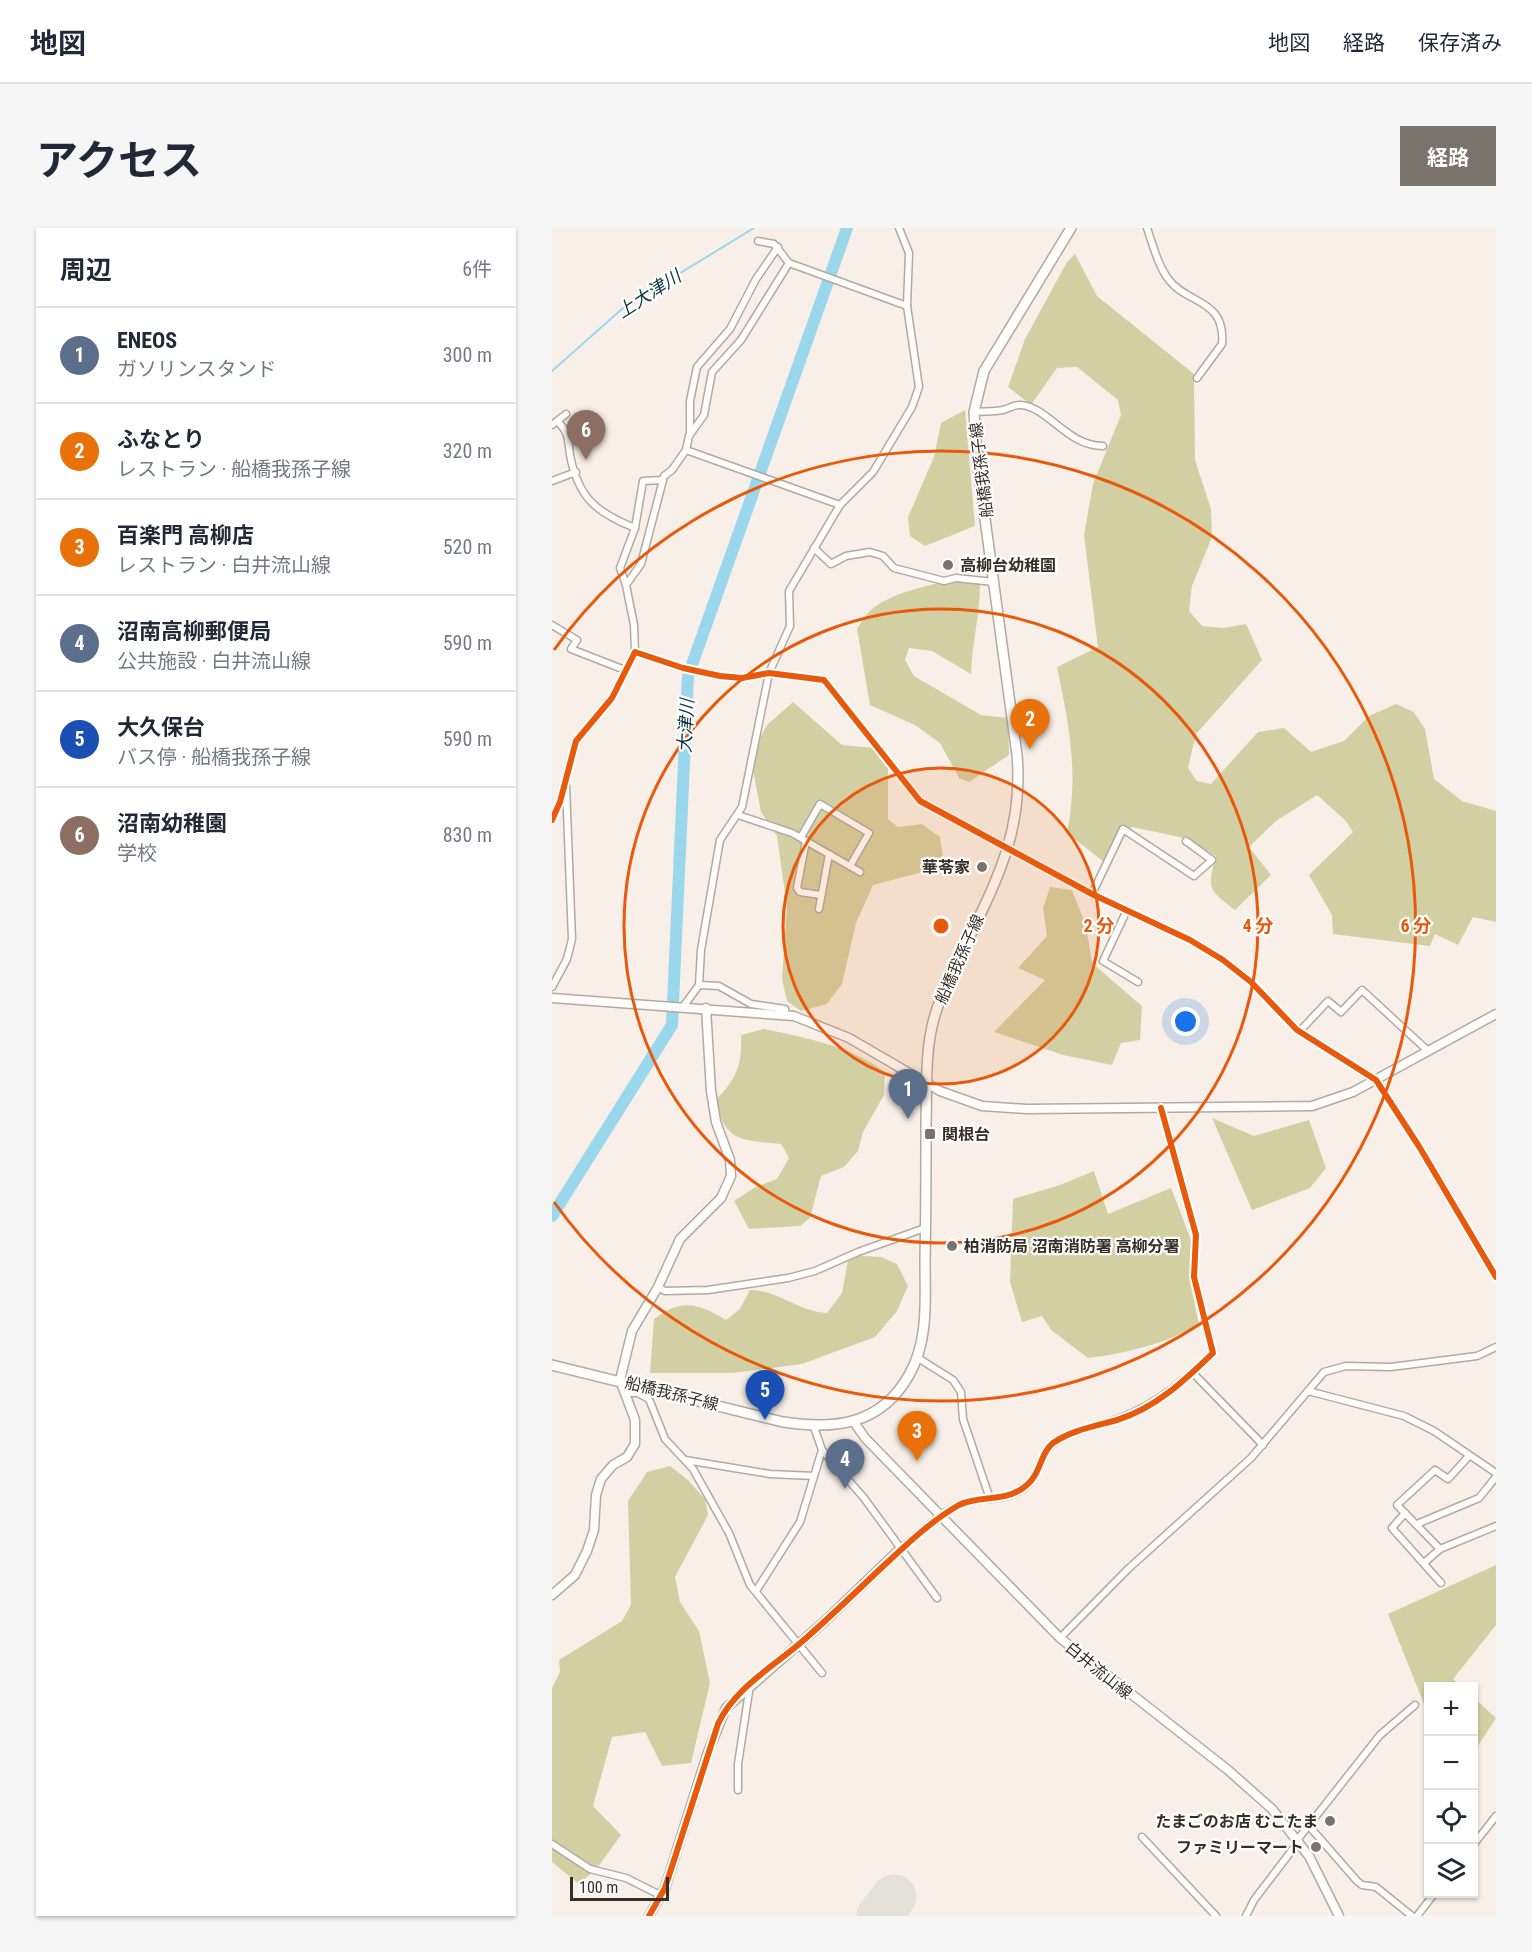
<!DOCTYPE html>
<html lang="ja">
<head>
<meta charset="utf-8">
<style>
  body { margin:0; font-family:"Roboto Condensed","Noto Sans JP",sans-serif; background:#f6f6f7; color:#1f2937 }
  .controls { position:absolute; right:18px; bottom:18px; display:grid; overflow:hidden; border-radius:0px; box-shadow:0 2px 4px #0004 }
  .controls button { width:54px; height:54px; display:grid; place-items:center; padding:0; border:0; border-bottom:2px solid #e0e1e3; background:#fff; color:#1f2937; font:30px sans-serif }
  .scale { position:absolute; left:18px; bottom:15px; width:99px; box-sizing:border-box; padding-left:6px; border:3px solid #362f28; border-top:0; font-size:16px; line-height:21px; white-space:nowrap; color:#362f28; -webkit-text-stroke:4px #fff; paint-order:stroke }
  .you { position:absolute; left:634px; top:794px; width:21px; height:21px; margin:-15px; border:4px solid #fff; border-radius:50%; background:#1a73e8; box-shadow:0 0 0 9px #1a73e833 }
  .badge { display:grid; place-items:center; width:39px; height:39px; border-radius:50%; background:#7a736b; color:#fff; font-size:20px; font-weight:700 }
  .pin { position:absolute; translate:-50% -50px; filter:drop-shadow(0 2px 3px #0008) }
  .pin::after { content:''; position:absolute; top:32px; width:21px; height:18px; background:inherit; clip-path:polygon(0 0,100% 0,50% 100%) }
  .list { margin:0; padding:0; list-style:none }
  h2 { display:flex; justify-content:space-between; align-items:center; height:78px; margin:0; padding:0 24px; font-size:26px }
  h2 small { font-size:20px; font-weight:400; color:#747a83 }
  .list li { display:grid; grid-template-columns:39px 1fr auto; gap:18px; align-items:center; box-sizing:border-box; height:96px; padding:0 24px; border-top:2px solid #e0e1e3 }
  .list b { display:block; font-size:22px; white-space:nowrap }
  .list p { margin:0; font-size:20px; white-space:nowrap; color:#747a83 }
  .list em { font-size:20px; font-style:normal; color:#747a83 }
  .icon { flex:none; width:33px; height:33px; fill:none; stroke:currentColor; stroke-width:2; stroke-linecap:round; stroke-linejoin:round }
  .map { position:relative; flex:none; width:944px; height:1688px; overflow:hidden; border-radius:0px }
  header { display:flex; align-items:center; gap:36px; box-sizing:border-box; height:84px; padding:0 30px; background:#fff; border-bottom:2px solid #e0e1e3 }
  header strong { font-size:28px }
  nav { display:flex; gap:33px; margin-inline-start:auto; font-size:21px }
  .intro { display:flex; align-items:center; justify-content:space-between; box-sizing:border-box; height:144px; padding:0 36px }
  h1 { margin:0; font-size:42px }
  .button { padding:15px 27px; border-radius:0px; background:#7a736b; color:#fff; font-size:21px; font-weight:700 }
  main { display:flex; gap:36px; padding:0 36px }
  aside { flex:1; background:#fff; border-radius:0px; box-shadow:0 2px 4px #0004 }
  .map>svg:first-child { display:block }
  .forest { fill:#d2d0a2 }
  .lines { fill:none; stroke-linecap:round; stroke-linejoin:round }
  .stream { stroke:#9ad7ec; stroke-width:2 }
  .river { stroke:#9ad7ec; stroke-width:12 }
  .runway { stroke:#e4e0da; stroke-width:45 }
  .street-casing { stroke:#b0aaa3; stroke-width:9 }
  .secondary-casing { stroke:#b0aaa3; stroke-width:11 }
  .primary-casing { stroke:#b0aaa3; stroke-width:12 }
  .street { stroke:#fefdfc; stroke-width:6 }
  .secondary { stroke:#fefdfc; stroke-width:8 }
  .primary { stroke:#fefdfc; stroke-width:9 }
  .cycleway-casing { stroke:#fff; stroke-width:10 }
  .cycleway { stroke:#e8590c; stroke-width:6 }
  .ring { fill:none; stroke:#e8590c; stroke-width:3 }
  .poi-dot { fill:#7a736b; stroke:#fff; stroke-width:2 }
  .labels { text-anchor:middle; stroke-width:4.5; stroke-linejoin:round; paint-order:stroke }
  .street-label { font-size:16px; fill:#362f28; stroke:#fff }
  .poi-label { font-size:16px; font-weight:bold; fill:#362f28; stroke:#fff; text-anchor:start }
  .water-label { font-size:18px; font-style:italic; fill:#0a3643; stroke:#fff }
  .centre { fill:#e8590c; stroke:#fff; stroke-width:3 }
  .ring-label { font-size:18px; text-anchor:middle; font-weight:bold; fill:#e8590c; stroke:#fff; stroke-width:4.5; stroke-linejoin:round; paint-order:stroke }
</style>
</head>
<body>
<header>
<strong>地図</strong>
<nav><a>地図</a><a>経路</a><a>保存済み</a></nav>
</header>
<div class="intro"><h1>アクセス</h1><a class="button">経路</a></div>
<main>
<aside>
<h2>周辺<small>6件</small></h2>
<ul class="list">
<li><span class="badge" style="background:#5c6f8a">1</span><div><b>ENEOS</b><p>ガソリンスタンド</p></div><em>300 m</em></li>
<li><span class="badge" style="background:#e8710a">2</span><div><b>ふなとり</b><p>レストラン · 船橋我孫子線</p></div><em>320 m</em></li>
<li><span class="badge" style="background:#e8710a">3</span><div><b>百楽門 高柳店</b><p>レストラン · 白井流山線</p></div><em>520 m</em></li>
<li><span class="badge" style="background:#5c6f8a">4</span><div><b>沼南高柳郵便局</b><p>公共施設 · 白井流山線</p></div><em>590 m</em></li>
<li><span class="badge" style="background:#1a4fb4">5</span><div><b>大久保台</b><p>バス停 · 船橋我孫子線</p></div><em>590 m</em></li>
<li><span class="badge" style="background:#8d6e63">6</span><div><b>沼南幼稚園</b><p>学校</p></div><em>830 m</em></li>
</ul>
</aside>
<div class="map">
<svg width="944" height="1688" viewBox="0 0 944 1688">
  <rect width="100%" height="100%" fill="#f8f0e8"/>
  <g class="forest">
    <path d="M523,26L545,68L642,146L643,232L659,281L660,309L640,358L637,383L650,398L671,400L694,396L710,432L644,506L636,540L645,553L659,556L706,504L732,500L759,524L792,513L817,488L844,476L862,484L873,501L882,551L910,573L944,583V694L921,689L906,717L883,706L878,718L781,706L780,687L757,647L801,604L794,593L765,567L724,593L697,619L719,647L683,682C656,661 655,661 664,628L632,610L580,599L552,634L515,605C527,545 517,497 505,439L546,419L532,307L541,256L569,187L566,172L525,139L505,140L479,177L456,159L473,111L515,34Z"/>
    <polygon points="413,182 423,298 373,318 358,308 356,289 382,229 389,195"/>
    <path d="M404,352L428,356C428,386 420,416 419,446L380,423L357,420L353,432L362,448L429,487L456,490L457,527L417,554L407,550L388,515L363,497L318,477L305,401C309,395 313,387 319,382C338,365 379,356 404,352Z"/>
    <polygon points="241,474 290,517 321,520 336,540 336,591 346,599 370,596 388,609 391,628 378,642 321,657 304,695 290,756 275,776 249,783 235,773 230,751 235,679 225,608 209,584 200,537 204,517 215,497"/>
    <polygon points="498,659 520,662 534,698 540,735 590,778 588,812 569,815 560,837 511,827 442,804 493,752 466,740 495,708 491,680"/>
    <path d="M212,801C255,810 298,818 333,844L332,867L311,904L306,923L292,939L269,948L258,990L248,998L197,1001L182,973L202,960L225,951L237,930L229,916C191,912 172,915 164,872C185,850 190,837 189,807Z"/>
    <polygon points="660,890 702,908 757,892 774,940 758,960 700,982"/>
    <path d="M542,943L556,986L619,960L639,1012L638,1053L647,1097C612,1116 576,1125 536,1130L499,1102L490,1088L470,1094L458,1054L461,971L508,957Z"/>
    <path d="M297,1027L329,1029L345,1036L356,1058L345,1083L323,1109L250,1136L180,1145H98L102,1091C129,1070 146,1075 174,1092L188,1081L198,1062C226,1062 247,1084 275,1085L290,1065Z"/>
    <polygon points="118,1238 136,1252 153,1271 156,1287 123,1349 128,1374 147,1403 158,1455 139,1535 110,1538 93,1504 60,1509 41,1578 69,1607 46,1639 27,1656 0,1634 0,1460 8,1444 7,1432 70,1393 79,1377 76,1273 95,1244"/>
    <polygon points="944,1337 944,1397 901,1451 909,1458 876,1458 876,1486 836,1386"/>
    <polygon points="922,1470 944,1490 922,1524"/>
  </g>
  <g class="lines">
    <polyline class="stream" points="0,143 71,80 202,0"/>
    <polyline class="river" points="0,988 120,797 136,448 295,0"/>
    <polyline class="runway" points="327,1688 342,1669"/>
    <g class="street-casing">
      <g id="street">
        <path d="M595,0C601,17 606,38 617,52C635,76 674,71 670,116L645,150"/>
        <polyline points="237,35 355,78"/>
        <path d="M422,184C432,183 441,184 451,182C456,181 463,176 469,177C496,179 515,218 551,218"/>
        <path d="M5,193C17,204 16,212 18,227C26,270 45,285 83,300"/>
        <polyline points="0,197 14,186"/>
        <polyline points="138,205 138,173 145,139 178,101 204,51 226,19"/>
        <polyline points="134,222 288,277"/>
        <polyline points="0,253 24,244"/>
        <polyline points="262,320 279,336 294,328 318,324 331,328 342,340 392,353 404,350 442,354"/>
        <polyline points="74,357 68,340 83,300 91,253 111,252"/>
        <polyline points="0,397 25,412 19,421 73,442"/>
        <polyline points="83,424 82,397 74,357 89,336 112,248 120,242 134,222 137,208 152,187 160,144 189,112 237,35 222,16 206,13"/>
        <polyline points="186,587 240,605 308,644"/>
        <polyline points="0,592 8,574 24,513 60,470 83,424 131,440 168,448 190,450 217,445 272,452 368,573 540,666 638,712 671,732 699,754 745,802 824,852 868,920 944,1049"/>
        <polyline points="249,609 268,576 317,605 298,638"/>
        <polyline points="254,613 245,660 248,664 269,667"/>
        <polyline points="540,666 571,601 642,648 660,632 634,613"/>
        <polyline points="267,681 277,626"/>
        <polyline points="575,682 551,733 586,754"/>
        <polyline points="147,757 167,758 199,776 233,781 233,787"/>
        <polyline points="0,759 15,731 20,711 14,558"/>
        <polyline points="131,779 147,757 149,722 168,612 190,579 217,445 238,398 237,363 288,277 321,244 360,179 367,159 355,78 357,25 347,0"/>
        <polyline points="748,803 776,773 789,784 810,762 875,822"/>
        <polyline points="106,1059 113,1063 156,1062 236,1050 263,1043 306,1024 373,1000"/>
        <polyline points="366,1130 401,1152 409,1164 411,1191 438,1271"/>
        <polyline points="640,1144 711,1217"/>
        <polyline points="756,1163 852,1188 882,1203 944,1245"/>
        <polyline points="72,1165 86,1165 97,1171 113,1211 141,1241 177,1305 198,1357 270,1445"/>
        <polyline points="262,1199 270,1222 312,1270 385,1370"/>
        <polyline points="133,1232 218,1246 262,1248"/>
        <polyline points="853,1285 840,1300 889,1355"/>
        <polyline points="865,1296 927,1270 944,1249"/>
        <path d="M349,1320C368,1306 389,1283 412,1275C430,1269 449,1273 466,1264C490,1251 484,1231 500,1217C518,1201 546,1199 568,1190C605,1176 633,1152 661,1125L642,1049L644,1007L609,880"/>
        <polyline points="888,1321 845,1277 883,1242 896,1251 917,1228"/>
        <polyline points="872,1335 888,1321 944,1298"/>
        <polyline points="204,1363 248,1294 270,1222"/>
        <polyline points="508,1410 576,1341 699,1230 772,1144 794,1138 839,1139 925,1128 944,1119"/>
        <polyline points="186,1562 186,1536 198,1457"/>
        <polyline points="757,1598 805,1653 810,1657 824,1659 860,1688"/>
        <polyline points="590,1609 664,1688"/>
        <polyline points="746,1611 828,1507 863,1477"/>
        <polyline points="0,1616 38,1641 74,1650 110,1668"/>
        <polyline points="922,1616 944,1588"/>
        <polyline points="694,1688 702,1672 747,1613"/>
        <polyline points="865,1688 882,1666"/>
      </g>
    </g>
    <g class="secondary-casing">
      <g id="secondary">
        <polyline points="0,770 242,788 297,810 388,863 430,878 475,881 760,878 801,864 944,786"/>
        <polyline points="302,1194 313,1210 508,1410 676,1542 720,1581 757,1628 787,1688"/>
        <polyline points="0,1367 23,1347 35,1323 42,1302 44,1267 49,1251 61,1237 75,1229 83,1216 83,1192 68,1152 80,1103 106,1059 128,1011 169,970 179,948 178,932 164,894 159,863 154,780"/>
        <polyline points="97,1688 113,1660 156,1524 174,1480 273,1393 349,1320"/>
      </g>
    </g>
    <g class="primary-casing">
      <path id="primary" d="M0,1137L231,1194C283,1202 329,1197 357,1147C377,1113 373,1070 373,1032C374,986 374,941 374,895C375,866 373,838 378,809C382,781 395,755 408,729C441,659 472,607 465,527L425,232L422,184L432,143L519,0"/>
    </g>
    <use href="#street" class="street"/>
    <use href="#secondary" class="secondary"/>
    <use href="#primary" class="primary"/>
    <g class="cycleway-casing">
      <g id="cycleway">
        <polyline points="0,592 8,574 24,513 60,470 83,424 131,440 168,448 190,450 217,445 272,452 368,573 540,666 638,712 671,732 699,754 745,802 824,852 868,920 944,1049"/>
        <path d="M97,1688L113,1660L166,1496C182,1460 224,1437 253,1411C278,1389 302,1366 326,1343C351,1320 377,1294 407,1277C426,1267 449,1274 468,1262C491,1248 486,1227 501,1215C520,1202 544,1198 565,1192C604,1180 633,1152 661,1125L642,1049L644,1007L609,880"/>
      </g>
    </g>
    <use href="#cycleway" class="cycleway"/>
  </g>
  <circle cx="389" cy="698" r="158" fill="#e8590c" fill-opacity=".12"/>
  <g class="ring">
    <circle cx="389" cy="698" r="158"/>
    <circle cx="389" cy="698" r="317"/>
    <path d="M2 422A475 475 0 1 1 2 974"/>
  </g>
  <g class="poi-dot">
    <circle cx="396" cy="337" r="6"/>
    <circle cx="430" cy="639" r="6"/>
    <rect x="372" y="900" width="12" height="12" rx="3"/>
    <circle cx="400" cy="1018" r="6"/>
    <circle cx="778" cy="1593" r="6"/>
    <circle cx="764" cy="1619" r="6"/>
  </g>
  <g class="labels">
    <g class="street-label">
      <text transform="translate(429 242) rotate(-97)" y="6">船橋我孫子線</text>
      <text transform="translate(407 731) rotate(-66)" y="6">船橋我孫子線</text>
      <text transform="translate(120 1165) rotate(14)" y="6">船橋我孫子線</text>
      <text transform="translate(547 1442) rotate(39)" y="6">白井流山線</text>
    </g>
    <g class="poi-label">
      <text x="408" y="343">高柳台幼稚園</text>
      <text x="418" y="645" text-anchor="end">華苓家</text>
      <text x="390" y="912">関根台</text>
      <text x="412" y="1024">柏消防局 沼南消防署 高柳分署</text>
      <text x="766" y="1599" text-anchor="end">たまごのお店 むこたま</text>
      <text x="752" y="1625" text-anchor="end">ファミリーマート</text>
    </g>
    <g class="water-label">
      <text transform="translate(97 66) rotate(-33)" y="6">上大津川</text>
      <text transform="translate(134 498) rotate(-87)" y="6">大津川</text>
    </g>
  </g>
  <circle cx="389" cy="698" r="9" class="centre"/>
  <g class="ring-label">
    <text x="547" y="704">2 分</text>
    <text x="706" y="704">4 分</text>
    <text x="864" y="704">6 分</text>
  </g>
</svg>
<div class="controls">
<button>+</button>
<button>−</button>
<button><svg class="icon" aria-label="locate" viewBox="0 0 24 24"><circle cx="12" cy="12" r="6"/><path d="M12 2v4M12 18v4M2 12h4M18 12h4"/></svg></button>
<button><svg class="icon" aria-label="layers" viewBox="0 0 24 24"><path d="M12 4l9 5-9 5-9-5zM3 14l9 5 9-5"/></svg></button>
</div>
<div class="scale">100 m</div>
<div class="you"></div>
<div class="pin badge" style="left:356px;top:891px;background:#5c6f8a">1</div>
<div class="pin badge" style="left:478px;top:521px;background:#e8710a">2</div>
<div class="pin badge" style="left:365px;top:1233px;background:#e8710a">3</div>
<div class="pin badge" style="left:293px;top:1261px;background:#5c6f8a">4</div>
<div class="pin badge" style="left:213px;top:1192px;background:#1a4fb4">5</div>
<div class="pin badge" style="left:34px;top:232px;background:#8d6e63">6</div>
</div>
</main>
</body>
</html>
